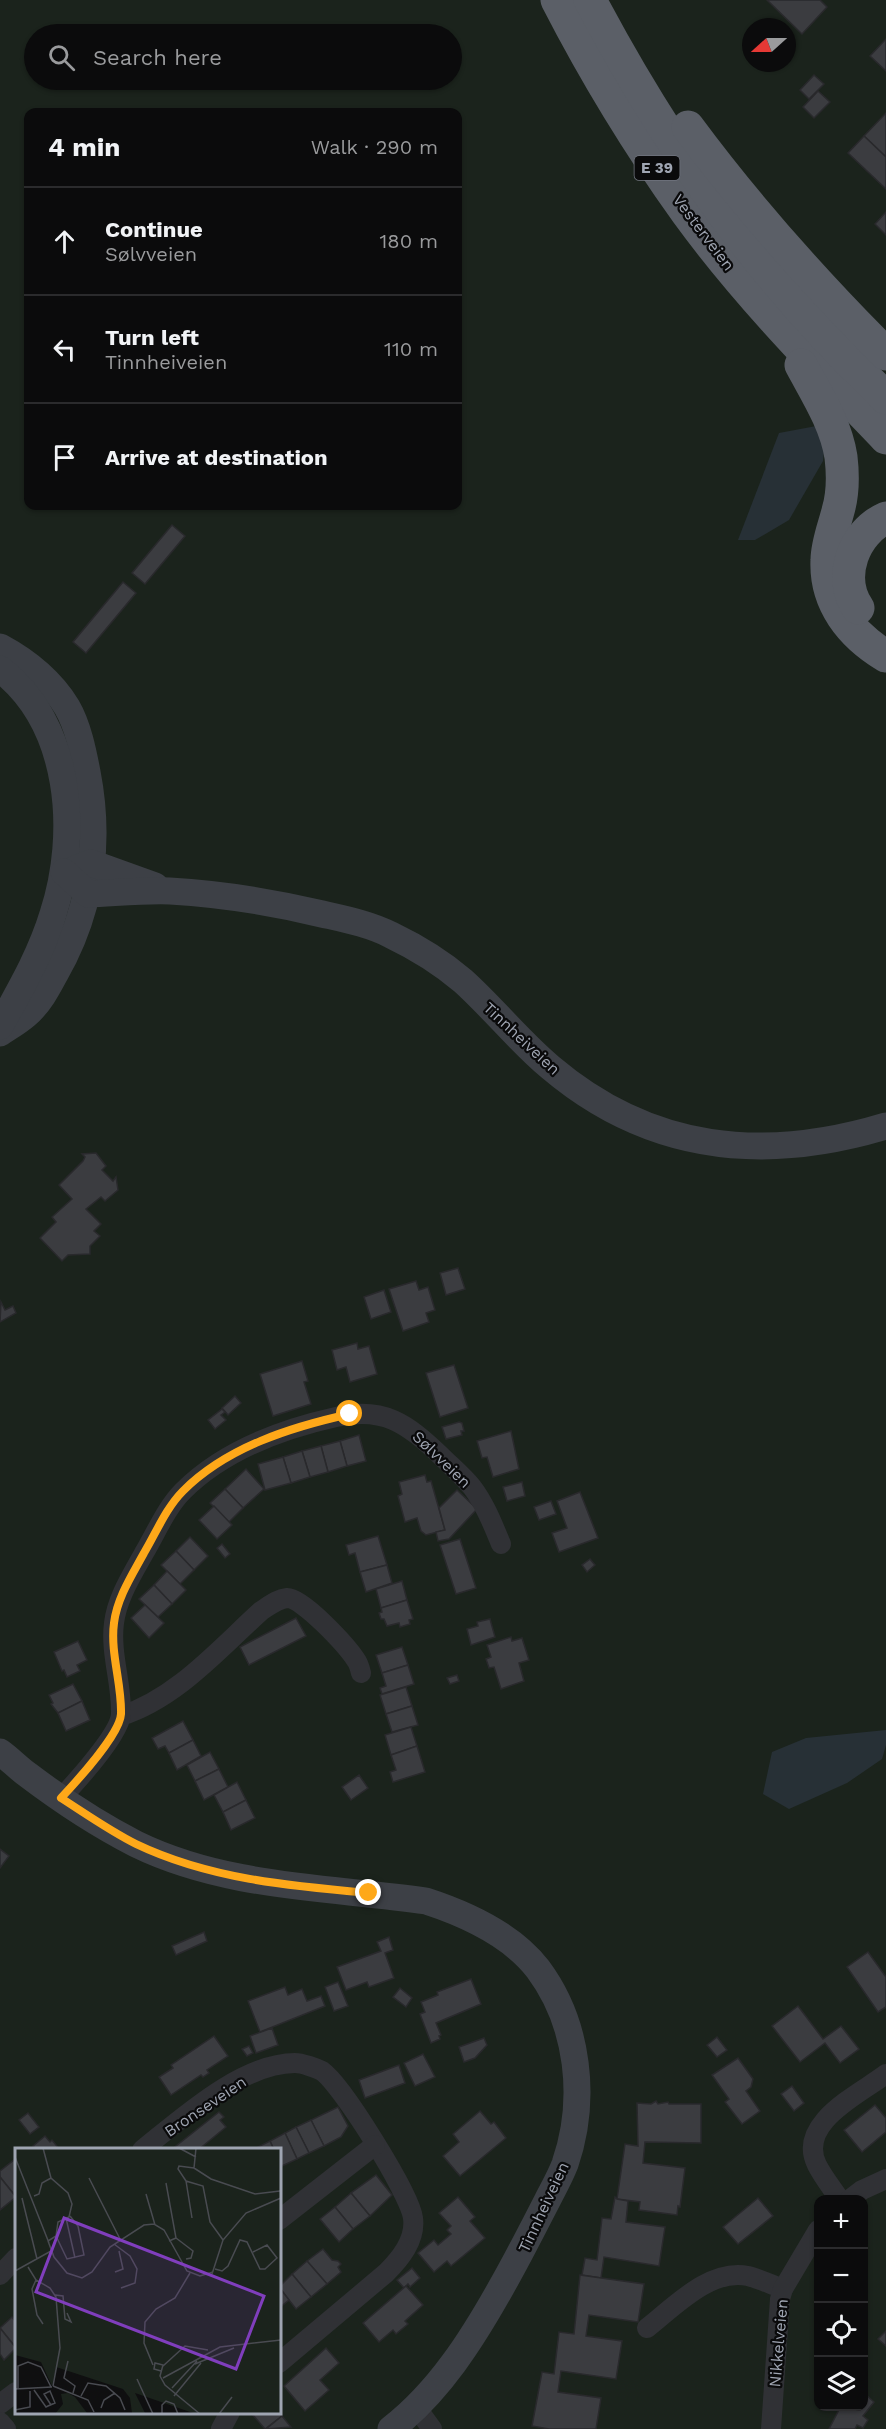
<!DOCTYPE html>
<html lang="en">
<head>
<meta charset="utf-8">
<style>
  body { margin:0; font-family:"Work Sans",sans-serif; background:#19191a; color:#f1f3f6 }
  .controls { position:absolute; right:18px; bottom:18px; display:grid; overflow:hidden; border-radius:12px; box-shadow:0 2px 4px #0004 }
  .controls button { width:54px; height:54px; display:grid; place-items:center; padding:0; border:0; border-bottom:2px solid #2b2b2d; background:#0b0b0c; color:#f1f3f6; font:30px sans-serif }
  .compass { position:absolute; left:742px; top:18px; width:54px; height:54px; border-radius:50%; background:#0b0b0c; box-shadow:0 2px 4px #0004; rotate:249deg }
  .stop { position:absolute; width:18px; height:18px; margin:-14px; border:4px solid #fea819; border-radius:50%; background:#fff }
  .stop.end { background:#fea819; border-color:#fff; box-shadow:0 2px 6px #0008 }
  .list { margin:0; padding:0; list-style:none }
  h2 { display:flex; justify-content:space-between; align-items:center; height:78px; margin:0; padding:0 24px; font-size:26px }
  h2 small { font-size:20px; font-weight:400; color:#9a9b9d }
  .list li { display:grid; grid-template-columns:39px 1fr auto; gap:18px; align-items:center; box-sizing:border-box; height:108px; padding:0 24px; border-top:2px solid #2b2b2d }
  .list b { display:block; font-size:22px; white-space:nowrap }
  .list p { margin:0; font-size:20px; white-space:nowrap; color:#9a9b9d }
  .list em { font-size:20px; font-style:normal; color:#9a9b9d }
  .icon { flex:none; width:33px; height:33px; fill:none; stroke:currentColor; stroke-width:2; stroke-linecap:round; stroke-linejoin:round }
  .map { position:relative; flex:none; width:886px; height:2429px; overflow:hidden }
  .search { position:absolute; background:#0b0b0c; box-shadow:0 2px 4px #0004; left:24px; top:24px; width:438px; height:66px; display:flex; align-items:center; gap:15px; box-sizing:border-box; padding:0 21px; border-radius:33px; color:#9a9b9d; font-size:22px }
  .panel { position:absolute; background:#0b0b0c; box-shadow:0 2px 4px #0004; left:24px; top:108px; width:438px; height:402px; border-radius:12px }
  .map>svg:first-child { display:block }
  .green { fill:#1b231c; fill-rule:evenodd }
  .water { fill:#273036 }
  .building { fill:#3b3c40; stroke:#29292c; stroke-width:1.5 }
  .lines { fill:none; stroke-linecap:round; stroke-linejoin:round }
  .street { stroke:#303135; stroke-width:20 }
  .secondary { stroke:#3d4046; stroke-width:27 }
  .highway { stroke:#5b5f67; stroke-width:33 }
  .route { stroke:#fea819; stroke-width:8 }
  .labels { text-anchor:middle; stroke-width:4.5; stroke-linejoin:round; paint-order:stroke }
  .shield { fill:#0a0a0b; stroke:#727680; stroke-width:1.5 }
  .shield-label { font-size:15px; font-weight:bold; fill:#9fa5b2 }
  .street-label { font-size:16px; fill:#9fa5b2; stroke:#0a0a0b }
  .inset-road { fill:none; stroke:#494b51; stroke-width:1.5 }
  .view { fill:#803ebd; fill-opacity:0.15; stroke:#803ebd; stroke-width:3 }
  .inset-edge { fill:none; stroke:#9fa5b2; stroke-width:3 }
</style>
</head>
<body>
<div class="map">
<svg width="886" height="2429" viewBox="0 0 886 2429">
  <rect width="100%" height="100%" fill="#0f0f10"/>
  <path class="green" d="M0,0H886V2429H0ZM751,27H787V63H751ZM34,34H452V80H34ZM28,112H458V506H28ZM16,2150H279V2412H16ZM818,2200H864V2406H818Z"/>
  <g class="water">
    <polygon points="827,424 823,461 789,520 755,540 738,540 779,433"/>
    <polygon points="886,1730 886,1745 882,1759 847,1783 789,1809 763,1794 772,1752 806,1738"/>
  </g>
  <g class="building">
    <polygon points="767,0 820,0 827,7 802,34"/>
    <polygon points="886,39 886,71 870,56"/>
    <polygon points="814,75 824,84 809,99 800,90"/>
    <polygon points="818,91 830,102 814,118 803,107"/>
    <polygon points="886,113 886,157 864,136"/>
    <polygon points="864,136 886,157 886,189 848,153"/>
    <polygon points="886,212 886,235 875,224"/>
    <polygon points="172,525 185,536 145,584 132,573"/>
    <polygon points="123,582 136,593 86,653 73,642"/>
    <polygon points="96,1153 106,1166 102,1170 113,1181 116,1177 118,1190 105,1201 101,1197 86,1209 101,1224 94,1231 100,1236 90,1246 90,1254 68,1255 62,1261 40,1238 56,1222 52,1217 72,1199 59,1185 83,1161 85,1157 82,1154"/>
    <polygon points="458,1268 465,1289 446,1295 440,1273"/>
    <polygon points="416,1281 419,1290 428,1287 435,1310 426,1313 429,1322 403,1331 389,1289"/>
    <polygon points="384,1290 391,1312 371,1319 364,1297"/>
    <polygon points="1,1302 5,1310 13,1306 16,1313 0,1322"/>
    <polygon points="357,1343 358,1349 369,1346 377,1374 350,1382 346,1367 337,1370 332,1350"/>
    <polygon points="302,1361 308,1381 304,1382 311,1404 273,1416 260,1374"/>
    <polygon points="454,1365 468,1408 440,1417 426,1373"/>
    <polygon points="235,1396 241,1403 228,1415 222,1408"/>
    <polygon points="222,1409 225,1412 221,1415 226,1420 215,1429 208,1420"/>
    <polygon points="459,1422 462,1423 464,1431 461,1431 462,1435 446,1439 442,1427"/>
    <polygon points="511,1431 519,1469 493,1477 487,1457 482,1458 477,1441"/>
    <polygon points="359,1435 366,1461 347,1466 340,1441"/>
    <polygon points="340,1441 347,1466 328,1472 321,1446"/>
    <polygon points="321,1446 328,1472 310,1477 302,1451"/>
    <polygon points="302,1451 310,1477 291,1483 283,1457"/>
    <polygon points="283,1457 291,1483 265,1490 258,1464"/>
    <polygon points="246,1469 264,1489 243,1508 225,1489"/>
    <polygon points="425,1475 427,1482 431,1481 445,1530 426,1535 421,1531 417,1518 405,1522 398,1496 402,1494 399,1482"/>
    <polygon points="522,1482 525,1496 507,1501 503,1487"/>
    <polygon points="225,1489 243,1508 229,1522 210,1503"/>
    <polygon points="457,1490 477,1509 449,1539 438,1541 436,1532 445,1530 439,1508"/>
    <polygon points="580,1492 598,1538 559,1552 552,1533 567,1528 557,1501"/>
    <polygon points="551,1501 556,1514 539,1520 534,1507"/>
    <polygon points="214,1506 232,1525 217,1539 199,1520"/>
    <polygon points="378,1536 387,1565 360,1572 355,1553 349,1555 346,1545"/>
    <polygon points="190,1537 208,1556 194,1570 176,1551"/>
    <polygon points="460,1539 476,1588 456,1594 440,1545"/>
    <polygon points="222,1544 230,1554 225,1558 217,1548"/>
    <polygon points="176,1551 194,1570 180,1584 161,1565"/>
    <polygon points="590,1559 595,1565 587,1572 582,1565"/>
    <polygon points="387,1565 392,1583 366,1592 360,1572"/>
    <polygon points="167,1571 186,1590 172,1604 154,1585"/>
    <polygon points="402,1581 407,1600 381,1608 376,1589"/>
    <polygon points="154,1585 172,1604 158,1617 139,1599"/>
    <polygon points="407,1600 413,1619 409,1620 410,1624 400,1627 399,1623 387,1626 384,1619 381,1619 379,1613 382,1612 381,1608"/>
    <polygon points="145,1605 164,1623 149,1638 131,1618"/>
    <polygon points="296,1618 306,1636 249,1665 240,1647"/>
    <polygon points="490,1619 495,1637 471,1645 467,1629 478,1626 477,1622"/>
    <polygon points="511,1637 512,1641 522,1638 529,1660 519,1663 524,1681 501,1689 494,1667 489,1668 486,1659 491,1657 487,1645"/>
    <polygon points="78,1641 87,1660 77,1665 80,1671 67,1677 64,1670 62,1671 54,1652"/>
    <polygon points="402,1647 408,1665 382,1673 376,1655"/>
    <polygon points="408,1665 414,1684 382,1694 380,1688 386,1686 382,1673"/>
    <polygon points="457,1675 459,1681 450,1684 447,1678"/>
    <polygon points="73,1684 82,1701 58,1713 51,1704 53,1703 49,1695"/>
    <polygon points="406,1687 412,1706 386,1714 380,1695"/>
    <polygon points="82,1701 90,1720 66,1731 58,1713"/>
    <polygon points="412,1706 418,1725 392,1732 386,1714"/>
    <polygon points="183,1721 193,1740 169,1753 165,1746 158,1749 152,1738"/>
    <polygon points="411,1727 417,1746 391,1755 385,1735"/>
    <polygon points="193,1740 201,1756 177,1770 169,1753"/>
    <polygon points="417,1746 425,1772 393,1782 390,1772 396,1770 391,1755"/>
    <polygon points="210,1752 219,1769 195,1781 187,1765"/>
    <polygon points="219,1769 228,1787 204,1800 195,1781"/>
    <polygon points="359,1775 368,1788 351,1800 342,1787"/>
    <polygon points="237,1782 246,1800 223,1812 214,1795"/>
    <polygon points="246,1800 255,1818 231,1830 223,1812"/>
    <polygon points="0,1849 9,1856 0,1868"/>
    <polygon points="204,1932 207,1941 176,1955 172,1946"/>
    <polygon points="389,1937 393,1950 385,1953 394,1978 369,1987 367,1982 346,1990 337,1967 381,1951 377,1942"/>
    <polygon points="868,1952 886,1977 886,2007 878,2012 847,1967"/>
    <polygon points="471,1979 481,2004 436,2023 441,2035 439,2036 440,2039 431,2043 420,2014 425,2012 421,2002 438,1995 437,1992"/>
    <polygon points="338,1982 348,2006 334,2011 325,1987"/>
    <polygon points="285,1987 288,1995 302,1989 307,2001 321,1996 325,2006 260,2032 248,2001"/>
    <polygon points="400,1988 412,1998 406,2007 393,1997"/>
    <polygon points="798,2006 823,2039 841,2026 859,2049 840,2063 825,2043 800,2062 772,2026"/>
    <polygon points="272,2028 278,2045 256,2053 250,2036"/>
    <polygon points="214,2036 228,2056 207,2070 209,2073 203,2077 201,2075 171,2095 159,2077 173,2068 171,2065"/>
    <polygon points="717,2037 727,2050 717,2057 707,2045"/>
    <polygon points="484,2038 487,2045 475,2058 464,2062 459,2047"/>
    <polygon points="249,2046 253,2053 247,2056 242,2049"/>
    <polygon points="423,2054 435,2077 415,2086 404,2063"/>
    <polygon points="738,2058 753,2079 751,2087 746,2091 760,2111 742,2124 725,2102 729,2099 712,2075"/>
    <polygon points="399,2065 405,2083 365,2098 359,2080"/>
    <polygon points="792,2086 804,2103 794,2111 781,2094"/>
    <polygon points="656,2101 658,2104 668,2102 669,2104 701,2104 701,2143 645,2142 643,2163 685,2168 680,2207 678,2206 677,2215 639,2210 640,2202 617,2199 625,2144 638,2146 637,2103 651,2104"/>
    <polygon points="875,2105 886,2118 886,2132 862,2152 844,2130"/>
    <polygon points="338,2107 348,2126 341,2137 324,2146 311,2120"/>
    <polygon points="480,2111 491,2124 494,2122 506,2138 460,2176 443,2156 459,2142 453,2134"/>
    <polygon points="219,2112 224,2117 220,2120 226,2127 198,2150 171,2150"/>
    <polygon points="28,2113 39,2127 30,2134 19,2120"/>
    <polygon points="311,2120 324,2146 309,2153 296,2127"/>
    <polygon points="296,2127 309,2153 297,2159 285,2133"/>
    <polygon points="285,2133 297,2159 282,2166 279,2160 279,2150 274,2150 270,2141"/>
    <polygon points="45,2136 50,2142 52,2140 60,2150 46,2150 45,2148 37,2150 33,2146"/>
    <polygon points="270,2141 274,2150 252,2150"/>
    <polygon points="14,2160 16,2164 16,2197 0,2177 0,2171"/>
    <polygon points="376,2175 392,2195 370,2216 351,2193"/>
    <polygon points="0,2177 16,2197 0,2210"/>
    <polygon points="351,2193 370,2216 353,2229 335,2207"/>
    <polygon points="458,2197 475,2217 470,2221 485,2238 451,2266 447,2261 434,2272 418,2253 434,2240 438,2245 451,2234 447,2230 451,2226 439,2213"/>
    <polygon points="615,2197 617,2199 628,2201 626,2222 665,2227 659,2266 604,2257 601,2278 582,2275 585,2258 597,2260 602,2218 611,2219"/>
    <polygon points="758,2198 773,2216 738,2244 723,2227"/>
    <polygon points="335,2207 353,2229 339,2242 320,2219"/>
    <polygon points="323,2249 332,2260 338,2261 341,2264 338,2267 341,2272 327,2284 307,2261"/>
    <polygon points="307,2261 327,2284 311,2297 292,2274"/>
    <polygon points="412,2268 420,2278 410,2287 408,2284 404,2288 397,2280"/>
    <polygon points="292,2274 311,2297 296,2309 279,2287"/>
    <polygon points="580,2275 644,2284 638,2322 589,2315 586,2336 622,2341 616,2379 561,2371 558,2392 601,2398 596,2429 549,2429 532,2426 542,2372 554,2374 559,2332 574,2334"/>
    <polygon points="406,2286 423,2305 405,2321 408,2324 396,2334 393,2330 379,2342 363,2323"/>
    <polygon points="279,2287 289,2300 279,2308"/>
    <polygon points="12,2317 16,2322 16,2348 0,2328"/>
    <polygon points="0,2328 16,2348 4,2360 0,2354"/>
    <polygon points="886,2331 886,2346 878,2339"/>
    <polygon points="326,2348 339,2363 320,2380 329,2390 305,2411 284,2386"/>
    <polygon points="864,2393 874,2402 863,2416 868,2420 863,2428 857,2425 855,2429 829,2429 841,2406 864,2406"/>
    <polygon points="257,2412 279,2412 282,2416 265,2429 253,2415"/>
    <polygon points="282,2416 291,2427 266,2429"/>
  </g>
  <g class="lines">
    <g class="street">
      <path d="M121,1716C177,1698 219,1649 261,1611C269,1606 277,1599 287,1598C302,1597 347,1646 356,1660C359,1664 360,1669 361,1673"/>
      <path d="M61,1798C76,1782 120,1734 121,1714C122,1684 110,1653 114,1623C117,1598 132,1575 144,1553C156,1533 166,1508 183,1491C223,1451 282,1429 336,1417C384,1406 407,1424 440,1455C451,1466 463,1476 472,1487C485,1504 493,1525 501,1544"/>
      <path d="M142,2150C182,2118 242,2063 295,2063C302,2063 316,2068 322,2071C342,2085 410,2194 413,2218C416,2240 400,2259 386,2273L279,2363"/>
      <path d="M840,2200C832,2188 823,2177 817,2165C796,2123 860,2094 886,2074"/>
      <polyline points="849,2200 862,2190 886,2179"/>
      <polyline points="279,2220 375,2145"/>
      <polyline points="0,2275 16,2258"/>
      <path d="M647,2328C674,2307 710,2268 748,2276C760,2279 772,2285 783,2289"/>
      <polyline points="0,2404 16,2392"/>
      <polyline points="416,2407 432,2429"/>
      <polyline points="0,2422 6,2429"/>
      <polyline points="221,2429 230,2412"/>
      <polyline points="771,2429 780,2299 783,2289 818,2230"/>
    </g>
    <g class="secondary">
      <path d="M0,647C26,661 51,681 67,707C78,726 83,751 87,772C101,844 91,911 55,974C47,989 39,1004 26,1015C18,1022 9,1027 0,1033"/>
      <path d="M0,669C72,724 79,834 53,914C41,954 20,990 0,1026"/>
      <polyline points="75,869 91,863 155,886"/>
      <path d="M64,872L88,894C115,893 143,890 170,891C221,894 272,902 322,914C344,919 370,924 391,935C416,947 442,963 463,981C493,1008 519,1041 550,1067C650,1152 764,1163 886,1126"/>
      <path d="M0,1752C10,1759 18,1768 28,1775C61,1800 99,1825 136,1844C226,1888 329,1887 426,1901C466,1914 511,1934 538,1969C579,2024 587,2100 565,2164C560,2177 553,2189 547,2201C532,2230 518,2258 502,2286C473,2338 439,2392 391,2429"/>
    </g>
    <g class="highway">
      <path d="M557,0C595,74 639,146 687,213C746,294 817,366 886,438"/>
      <path d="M590,0C654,121 731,236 825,336C844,357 866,377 886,398"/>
      <path d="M688,127C748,208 815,283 886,354"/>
      <path d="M801,365C816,393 836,424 841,457C843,474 843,494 838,511C834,527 827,544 827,560C825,603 851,635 886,656"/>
      <path d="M858,608C837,577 854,532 886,518"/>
    </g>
  </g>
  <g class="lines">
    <path class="route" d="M350,1414C291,1427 227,1447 183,1491C166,1508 156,1533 144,1553C132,1575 117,1598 114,1623C110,1653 122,1684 121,1714C120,1734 76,1782 61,1798C86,1814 110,1831 136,1844C209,1879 290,1886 369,1893"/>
  </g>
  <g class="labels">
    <rect class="shield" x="634.5" y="156" width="45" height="24" rx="4.5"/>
    <g class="shield-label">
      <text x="657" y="173">E 39</text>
    </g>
    <g class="street-label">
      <text transform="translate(704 232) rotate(53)" y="6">Vesterveien</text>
      <text transform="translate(522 1038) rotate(43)" y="6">Tinnheiveien</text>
      <text transform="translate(442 1459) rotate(44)" y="6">Sølvveien</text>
      <text transform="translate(205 2106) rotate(-34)" y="6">Bronseveien</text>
      <text transform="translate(543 2207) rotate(-65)" y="6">Tinnheiveien</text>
      <text transform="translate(778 2343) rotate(-85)" y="6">Nikkelveien</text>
    </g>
  </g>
  <g transform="translate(15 2148)">
    <rect width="266" height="266" fill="#0f0f10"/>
    <path d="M0,0H265V265H178L120,245L130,265H117L115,250L108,241L41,219L37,238L26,214L0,207ZM53,245L60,249L72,265L40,266L48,256L46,246Z" fill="#1b231c"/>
    <path class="inset-road" d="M28,0L36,30L53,45L57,56L54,69L43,74L41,88L33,93M164,0L181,9M181,0L179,20L196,31L240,46L265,43M0,9L34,95M179,20L164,18L163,21L171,33L188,38L195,74L208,92M74,30L105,91M171,33L177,70M151,35L161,90L154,93M131,46L140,77M19,48L24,46L27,35L36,30M7,50L22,111M51,70L60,110M41,88L52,111L69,107L63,78L55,68M161,90L178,103L176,110L171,111M33,93L39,109L52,125L67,130L77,124L95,99L129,77L139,76L149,82L172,123L185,128L198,124M99,96L115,108L122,121L120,135L106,140M13,119L21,132L35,140L41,149L45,200L38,238M200,121L207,123L213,118L225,92L232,94L245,121H250L262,110L252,97L238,104M0,123L36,103M100,124L108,121L104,103M197,126L208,92L231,65L266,50M21,132L17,141L22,167L28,176M40,147L48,148L50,171L56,174L52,165M53,213L49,230L60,238L58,245M180,216L219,200M138,217L129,195L130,174L141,161L160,150L175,125M148,218L170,198L193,202M146,223L139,221L140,215L148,217L145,228L150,237L185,266M148,230L205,199L266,192M122,231L138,266M38,238L73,252L79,264M157,240L182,213M0,241L37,239M3,241V218L13,214L26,219L36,239M19,242L31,259L33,258L40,255L35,243L29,246L36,257M66,248L73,235L91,238L105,250L110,262M159,248L186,215M86,260L89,252L100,245M0,262L15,259V243M147,266V257L151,253L159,256L163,266M204,266L217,249"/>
    <path class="view" d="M49,70L249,148L221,221L21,144Z"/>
    <rect width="266" height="266" class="inset-edge"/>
  </g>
</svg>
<div class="controls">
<button>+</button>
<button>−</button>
<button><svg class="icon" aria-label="locate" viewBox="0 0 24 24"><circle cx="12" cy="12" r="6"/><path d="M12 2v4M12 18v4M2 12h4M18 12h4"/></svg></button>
<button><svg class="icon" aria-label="layers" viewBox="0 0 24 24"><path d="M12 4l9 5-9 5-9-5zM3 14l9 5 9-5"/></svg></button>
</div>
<svg class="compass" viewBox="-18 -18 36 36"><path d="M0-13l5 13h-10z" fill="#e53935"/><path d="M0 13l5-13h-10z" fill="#9a9b9d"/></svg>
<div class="stop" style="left:350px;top:1414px"></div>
<div class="stop end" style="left:369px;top:1893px"></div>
<div class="search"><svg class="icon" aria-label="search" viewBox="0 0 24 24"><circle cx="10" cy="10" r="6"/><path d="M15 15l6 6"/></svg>Search here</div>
<section class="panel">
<h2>4 min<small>Walk · 290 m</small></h2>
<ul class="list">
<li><svg class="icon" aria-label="ahead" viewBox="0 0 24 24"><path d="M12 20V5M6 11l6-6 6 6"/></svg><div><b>Continue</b><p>Sølvveien</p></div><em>180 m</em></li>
<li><svg class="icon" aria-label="left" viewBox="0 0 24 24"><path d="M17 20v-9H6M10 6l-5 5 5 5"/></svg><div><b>Turn left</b><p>Tinnheiveien</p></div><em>110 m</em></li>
<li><svg class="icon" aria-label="arrive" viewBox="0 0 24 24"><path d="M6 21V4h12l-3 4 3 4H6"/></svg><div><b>Arrive at destination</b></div></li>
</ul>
</section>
</div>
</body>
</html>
